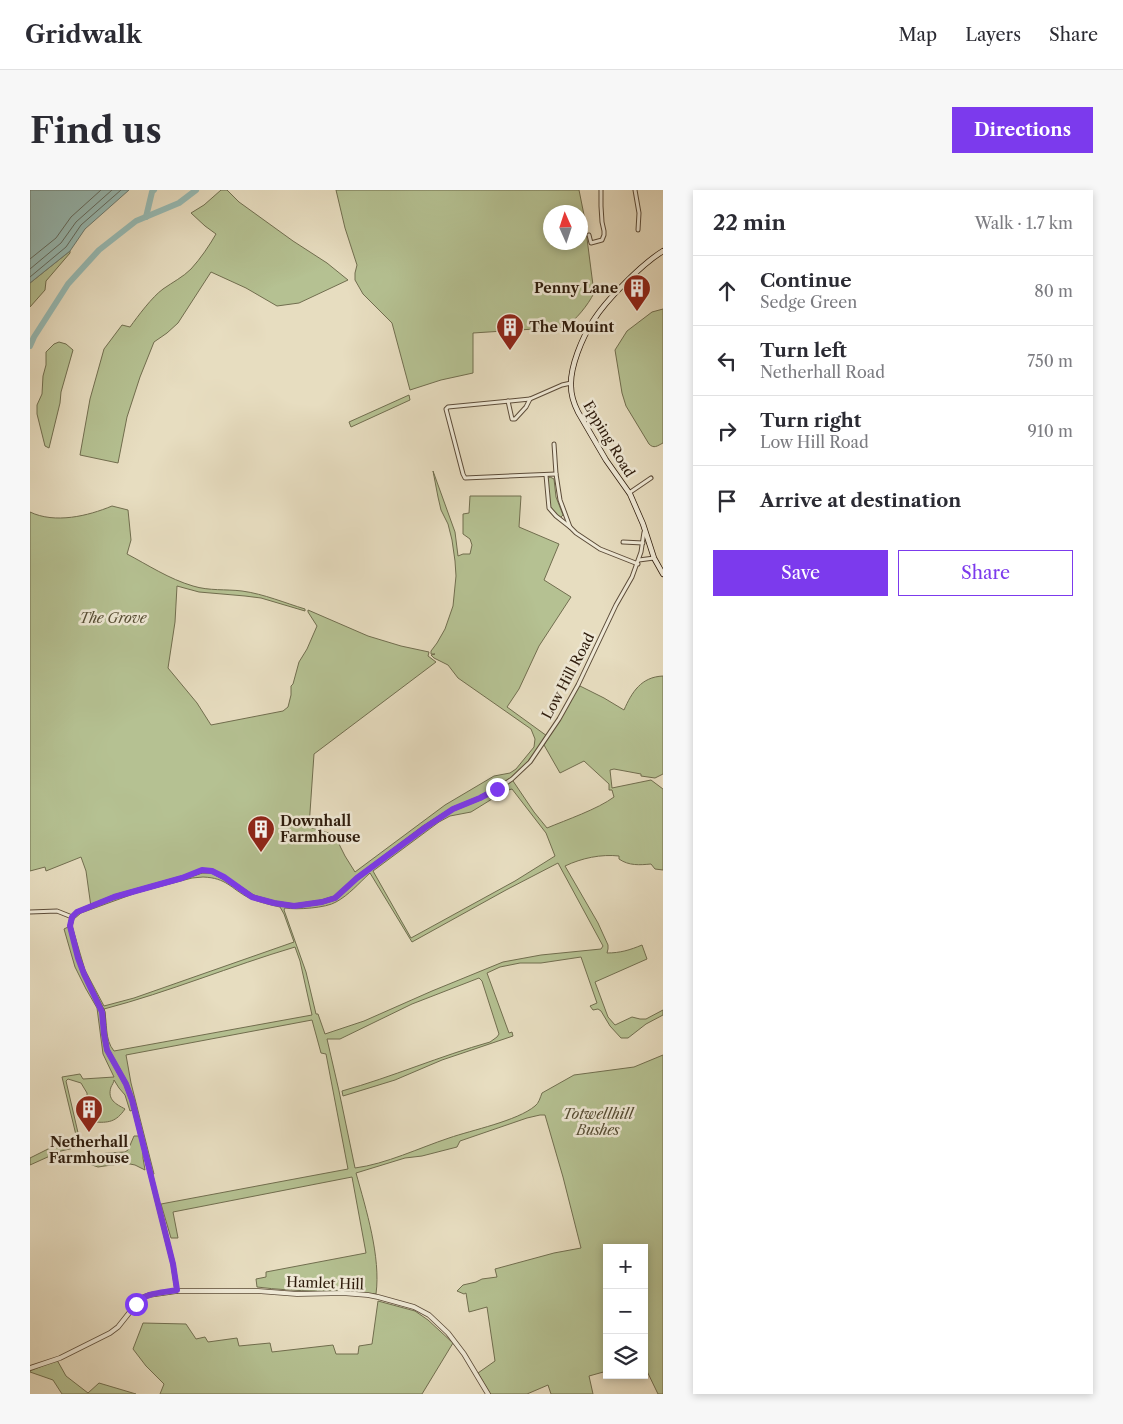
<!DOCTYPE html>
<html lang="en">
<head>
<meta charset="utf-8">
<style>
  body { margin:0; font-family:"Libre Caslon Text",serif; background:#f7f7f7; color:#2b2b33 }
  .controls { position:absolute; right:15px; bottom:15px; display:grid; overflow:hidden; border-radius:0px; box-shadow:0 2px 8px #0003 }
  .controls button { width:45px; height:45px; display:grid; place-items:center; padding:0; border:0; border-bottom:1px solid #e1e1e2; background:#fff; color:#2b2b33; font:25px sans-serif }
  .compass { position:absolute; left:513px; top:15px; width:45px; height:45px; border-radius:50%; background:#fff; box-shadow:0 2px 8px #0003; rotate:357deg }
  .stop { position:absolute; width:15px; height:15px; margin:-11px; border:4px solid #7c3aed; border-radius:50%; background:#fff }
  .stop.end { background:#7c3aed; border-color:#fff; box-shadow:0 1px 5px #0008 }
  .list { margin:0; padding:0; list-style:none }
  h2 { display:flex; justify-content:space-between; align-items:center; height:65px; margin:0; padding:0 20px; font-size:21px }
  h2 small { font-size:16px; font-weight:400; color:#7c7c81 }
  .list li { display:grid; grid-template-columns:32px 1fr auto; gap:15px; align-items:center; box-sizing:border-box; height:70px; padding:0 20px; border-top:1px solid #e1e1e2 }
  .list b { display:block; font-size:19px; white-space:nowrap }
  .list p { margin:0; font-size:16px; white-space:nowrap; color:#7c7c81 }
  .list em { font-size:16px; font-style:normal; color:#7c7c81 }
  .actions { display:flex; gap:10px; padding:15px 20px }
  .actions a { flex:1; padding:11px 0; border:1px solid #7c3aed; border-radius:0px; text-align:center; font-size:18px; color:#7c3aed }
  .actions .main { background:#7c3aed; color:#fff }
  .icon { flex:none; width:28px; height:28px; fill:none; stroke:currentColor; stroke-width:2; stroke-linecap:round; stroke-linejoin:round }
  .map { position:relative; flex:none; width:633px; height:1204px; overflow:hidden; border-radius:0px }
  header { display:flex; align-items:center; gap:30px; box-sizing:border-box; height:70px; padding:0 25px; background:#fff; border-bottom:1px solid #e1e1e2 }
  header strong { font-size:24px }
  nav { display:flex; gap:28px; margin-inline-start:auto; font-size:18px }
  .intro { display:flex; align-items:center; justify-content:space-between; box-sizing:border-box; height:120px; padding:0 30px }
  h1 { margin:0; font-size:35px }
  .button { padding:12px 22px; border-radius:0px; background:#7c3aed; color:#fff; font-size:18px; font-weight:700 }
  main { display:flex; gap:30px; padding:0 30px }
  aside { flex:1; background:#fff; border-radius:0px; box-shadow:0 2px 8px #0003 }
  .map>svg:first-child { display:block }
  .green { fill:#b5c192; stroke:#716e4f; fill-rule:evenodd }
  .water { fill:#97bbb5; stroke:#6d7b71 }
  .lines { fill:none; stroke-linecap:round; stroke-linejoin:round }
  .shore { stroke:#626b60; stroke-width:1 }
  .river { stroke:#97bbb5; stroke-width:6 }
  .minor-casing { stroke:#5c4c39; stroke-width:5 }
  .tertiary-casing { stroke:#5c4c39; stroke-width:5.5 }
  .secondary-casing { stroke:#2d1b0c; stroke-width:6 }
  .minor { stroke:#efe9d6; stroke-width:3 }
  .tertiary { stroke:#efe9d6; stroke-width:4 }
  .secondary { stroke:#efe9d6; stroke-width:4.5 }
  .route { stroke:#7c3aed; stroke-width:6 }
  .labels { text-anchor:middle; stroke-width:5; stroke-linejoin:round; paint-order:stroke }
  .poi-label { font-size:14px; font-weight:bold; fill:#2d1b0c; stroke:#efe9d6; text-anchor:start }
  .street-label { font-size:14px; fill:#2d1b0c; stroke:#efe9d6 }
  .park-label { font-size:14px; font-style:italic; fill:#564d34; stroke:#efe9d6 }
</style>
</head>
<body>
<header>
<strong>Gridwalk</strong>
<nav><a>Map</a><a>Layers</a><a>Share</a></nav>
</header>
<div class="intro"><h1>Find us</h1><a class="button">Directions</a></div>
<main>
<div class="map">
<svg width="633" height="1204" viewBox="0 0 633 1204">
  <rect width="100%" height="100%" fill="#e7ddc0"/>
  <filter id="stains"><feTurbulence type="fractalNoise" baseFrequency=".004" numOctaves="4"/><feColorMatrix values="0 0 0 0 .2 0 0 0 0 .09 0 0 0 0 .02 0 0 0 .5 -.17"/></filter>
  <radialGradient id="worn" r=".72"><stop offset=".6" stop-color="#630" stop-opacity="0"/><stop offset="1" stop-color="#630" stop-opacity=".3"/></radialGradient>
  <g class="green">
    <path d="M191,0H197L209,12L263,51L297,73L318,90L269,113L247,116L216,98L181,82L148,133L137,143L124,152L110,187L97,227L88,273L50,265L60,209L74,159L92,135L100,137C108,126 122,107 133,99C143,92 153,87 161,79C171,68 179,56 186,44L175,36L161,23L174,15Z"/>
    <path d="M306,0H549L554,25L564,103C558,115 546,130 535,137L443,143V183L411,190L380,200L362,133L333,104L325,90V83L327,75L315,38ZM520,22H550V52H520Z"/>
    <polygon points="40,61 40,63 16,91 15,100 0,117 0,93"/>
    <path d="M633,119V253C627,256 624,259 619,254L596,216L592,203L585,160L597,141L622,122Z"/>
    <polygon points="29,152 36,154 43,160 31,202 30,213 19,258 15,256 7,224 7,215 12,204 13,186 16,175 16,162 24,154"/>
    <polygon points="379,205 380,210 321,237 319,232"/>
    <path d="M403,281L425,342L428,366L433,364H440L442,355L440,349L433,344V324L439,323L440,306H491L489,337L529,354L514,390L541,407L509,456L489,499L477,517L517,546L496,574L481,588L504,622L517,638C536,630 568,619 584,607L582,600H579V594L554,571L530,583L514,555L548,495L574,508L594,520C602,502 611,487 633,486V584L625,588L611,586V584L584,579L580,580L582,598L621,590L633,599V680L625,679L621,674C610,675 599,676 589,669V666C571,664 552,668 535,676L568,733L578,755V759L577,763C590,763 600,760 612,755L617,769L565,792L578,827L585,835L602,827L610,829H616L633,820V825L616,834L598,848H591L580,836L571,821L568,819L563,820L560,816L567,813L551,767L511,773H490L470,777L457,783L479,843L482,842L483,846L412,870L365,890L313,906L312,901C362,887 410,866 460,852L467,847L469,844L452,791L449,788L382,814L310,849H297L309,901L325,978C356,974 389,958 419,948C442,940 487,931 505,916C509,913 510,908 512,903L544,885L604,877L633,865V1204H628L614,1175V1058H577V1181L559,1186L563,1204H521L518,1195L497,1204H460L448,1183L465,1171L457,1117L439,1122L436,1103L434,1104L427,1101L433,1095L446,1092L452,1089L467,1087L465,1079L524,1063L551,1058L533,987L515,925H510L497,928L430,951L427,957L392,966L375,968L326,983C336,1019 351,1067 346,1104C306,1101 266,1102 227,1097L226,1089L236,1087V1082L336,1063L322,987L143,1022L148,1048H141L131,1014L318,979L296,864L291,863L282,830L96,865L101,893L124,984L119,985L113,963V968L115,980L105,975L95,973L68,977L56,973V970L62,967L76,963L95,962L98,960L104,946H109L103,920L100,921L95,905L89,898L84,890C84,892 82,895 81,897C77,910 86,914 95,919C86,932 79,933 63,932L58,925L57,903L51,893L38,889L36,891L49,947L48,957L31,961L0,975V968L46,945L32,887L50,884L53,889L84,887L73,864L67,818L56,799L45,777L34,739L40,736L42,727L48,722L61,717L56,681L51,667L16,681L15,677L0,681V322C25,334 58,326 82,316L98,320L101,350L97,364C118,375 139,389 163,396C179,401 196,399 212,401C234,404 255,413 275,419V421L231,408L215,406L169,402L147,396L145,432L138,478L167,513L181,535L253,521L258,517L261,505V496L263,494L269,472L277,459L287,436L278,422V420L338,446L371,456L399,462L398,466L406,472L284,564L279,637L299,643L307,650L315,666L325,682L415,615L464,586L480,583L486,579L504,557L505,549L501,539L428,488L418,475L404,468L401,465L405,464H401V461L407,453L415,439L423,416L426,386L425,371L422,350L418,334L411,320L408,307ZM482,599L516,643L525,666L485,691L381,748L343,681L409,632L420,626L441,622L475,601ZM528,673L573,756L571,759L511,765L473,772L402,801L334,831L295,844L288,824H286L276,782L254,720L255,718C267,720 296,718 306,712C319,705 329,693 340,683L382,752L476,700ZM173,687C197,688 200,698 219,708C229,712 240,715 250,717L254,724L264,752L104,808L74,816L55,780L42,736L44,729L51,723L106,703L162,688ZM265,757L270,771L282,825L84,861C74,849 78,833 74,819C139,802 201,776 265,757Z"/>
    <path d="M520,287L524,289L526,307L533,325L530,328C516,321 518,303 516,290Z"/>
    <polygon points="348,1111 385,1121 398,1130 423,1153 392,1204 130,1204 134,1194 116,1176 103,1159 113,1133 156,1134 166,1149 175,1147 178,1152 207,1148 209,1156 240,1153 242,1162 303,1155 306,1164 328,1164 329,1156 342,1154"/>
    <polygon points="27,1170 36,1186 58,1203 69,1193 106,1204 32,1204 23,1190 0,1182 0,1181"/>
  </g>
  <polygon class="water" points="0,0 99,0 55,39 40,61 0,93"/>
  <g class="lines">
    <g class="shore">
      <polyline points="0,69 26,48 41,27 71,0"/>
      <polyline points="0,79 31,53 46,32 82,0"/>
      <polyline points="0,87 36,57 51,35 91,0"/>
    </g>
    <g class="river">
      <polyline points="116,27 122,2 124,0"/>
      <polyline points="0,156 4,147 38,94 69,60 106,31 149,13 166,0"/>
    </g>
    <g class="minor-casing">
      <g id="minor">
        <polyline points="605,0 609,23 608,40"/>
        <polyline points="559,45 561,53 572,50 574,45 574,41 572,32 571,16 571,0"/>
        <polyline points="478,211 482,229 485,229 496,217 500,209"/>
        <polyline points="524,254 526,284 530,310 540,337 546,343 570,359 608,374"/>
        <polyline points="526,284 435,288 433,284 416,219 418,217 500,209 532,195 541,193"/>
        <polyline points="516,285 519,318 526,326 540,337"/>
        <polyline points="599,303 621,288"/>
        <polyline points="593,352 613,353"/>
        <polyline points="609,370 624,368"/>
        <polyline points="0,722 27,721 42,727"/>
        <polyline points="42,727 47,722 84,707 152,688 172,681 182,681 193,687 223,707 244,713 264,716 292,712 305,708 327,688 395,637 423,619 450,608 467,599 482,589 500,572 529,529 548,495 586,415 602,387 611,362 614,342"/>
        <polyline points="42,727 40,736 48,767 54,784 73,822 74,844 77,860 96,894 102,910 143,1074 147,1101"/>
      </g>
    </g>
    <g class="tertiary-casing">
      <polyline id="tertiary" points="0,1178 30,1168 80,1143 88,1137 111,1108 119,1105 147,1101 228,1101 267,1104 313,1103 338,1105 348,1107 384,1117 399,1125 418,1143 434,1164 458,1204"/>
    </g>
    <g class="secondary-casing">
      <path id="secondary" d="M633,61C612,74 576,110 563,131C552,148 540,177 541,196C541,205 544,214 548,222L576,270L600,304L613,334L624,368L633,384"/>
    </g>
    <use href="#minor" class="minor"/>
    <use href="#tertiary" class="tertiary"/>
    <use href="#secondary" class="secondary"/>
  </g>
  <g class="lines">
    <path class="route" d="M106,1114C116,1102 132,1103 147,1100L143,1074L102,910L96,894L77,860L74,844L72,822L54,784L48,768L40,736L42,727L47,722L84,707L152,688L172,680L182,681L194,687L222,707L244,713L264,716L292,712L305,708L327,688L396,637L423,619L450,608L467,599"/>
  </g>
  <defs>
    <g id="building-pin" transform="scale(1.4375)"><path d="M0 17L-7.5 6A9.5 9.5 0 1 1 7.5 6Z" fill="#8f2418" stroke="#efe9d6"/><path d="M-4-6H4V6H1V3H-1V6H-4ZM-2.5-4.3h1.7v1.8h-1.7ZM.8-4.3h1.7v1.8H.8ZM-2.5-1h1.7V.8h-1.7ZM.8-1h1.7V.8H.8Z" fill="#fff"/></g>
  </defs>
  <g fill-rule="evenodd">
    <use href="#building-pin" x="607" y="98"/>
    <use href="#building-pin" x="480" y="137"/>
    <use href="#building-pin" x="231" y="639"/>
    <use href="#building-pin" x="59" y="919"/>
  </g>
  <g class="labels">
    <g class="poi-label">
      <text x="588" y="103" text-anchor="end">Penny Lane</text>
      <text x="499" y="142">The Mouint</text>
      <text x="250" y="636">Downhall<tspan x="250" dy="16">Farmhouse</tspan></text>
      <text x="59" y="957" text-anchor="middle">Netherhall<tspan x="59" dy="16">Farmhouse</tspan></text>
    </g>
    <g class="street-label">
      <text transform="translate(579 249) rotate(59)" y="5">Epping Road</text>
      <text transform="translate(538 486) rotate(-62)" y="5">Low Hill Road</text>
      <text transform="translate(295 1093) rotate(2)" y="5">Hamlet Hill</text>
    </g>
    <g class="park-label">
      <text x="83" y="433">The Grove</text>
      <text x="568" y="929">Totwellhill<tspan x="568" dy="16">Bushes</tspan></text>
    </g>
  </g>
  <rect width="100%" height="100%" filter="url(#stains)"/>
  <rect width="100%" height="100%" fill="url(#worn)"/>
</svg>
<div class="controls">
<button>+</button>
<button>−</button>
<button><svg class="icon" aria-label="layers" viewBox="0 0 24 24"><path d="M12 4l9 5-9 5-9-5zM3 14l9 5 9-5"/></svg></button>
</div>
<svg class="compass" viewBox="-18 -18 36 36"><path d="M0-13l5 13h-10z" fill="#e53935"/><path d="M0 13l5-13h-10z" fill="#7c7c81"/></svg>
<div class="stop" style="left:106px;top:1114px"></div>
<div class="stop end" style="left:467px;top:599px"></div>
</div>
<aside>
<h2>22 min<small>Walk · 1.7 km</small></h2>
<ul class="list">
<li><svg class="icon" aria-label="ahead" viewBox="0 0 24 24"><path d="M12 20V5M6 11l6-6 6 6"/></svg><div><b>Continue</b><p>Sedge Green</p></div><em>80 m</em></li>
<li><svg class="icon" aria-label="left" viewBox="0 0 24 24"><path d="M17 20v-9H6M10 6l-5 5 5 5"/></svg><div><b>Turn left</b><p>Netherhall Road</p></div><em>750 m</em></li>
<li><svg class="icon" aria-label="right" viewBox="0 0 24 24"><path d="M7 20v-9h11M14 6l5 5-5 5"/></svg><div><b>Turn right</b><p>Low Hill Road</p></div><em>910 m</em></li>
<li><svg class="icon" aria-label="arrive" viewBox="0 0 24 24"><path d="M6 21V4h12l-3 4 3 4H6"/></svg><div><b>Arrive at destination</b></div></li>
</ul>
<div class="actions"><a class="main">Save</a><a>Share</a></div>
</aside>
</main>
</body>
</html>
